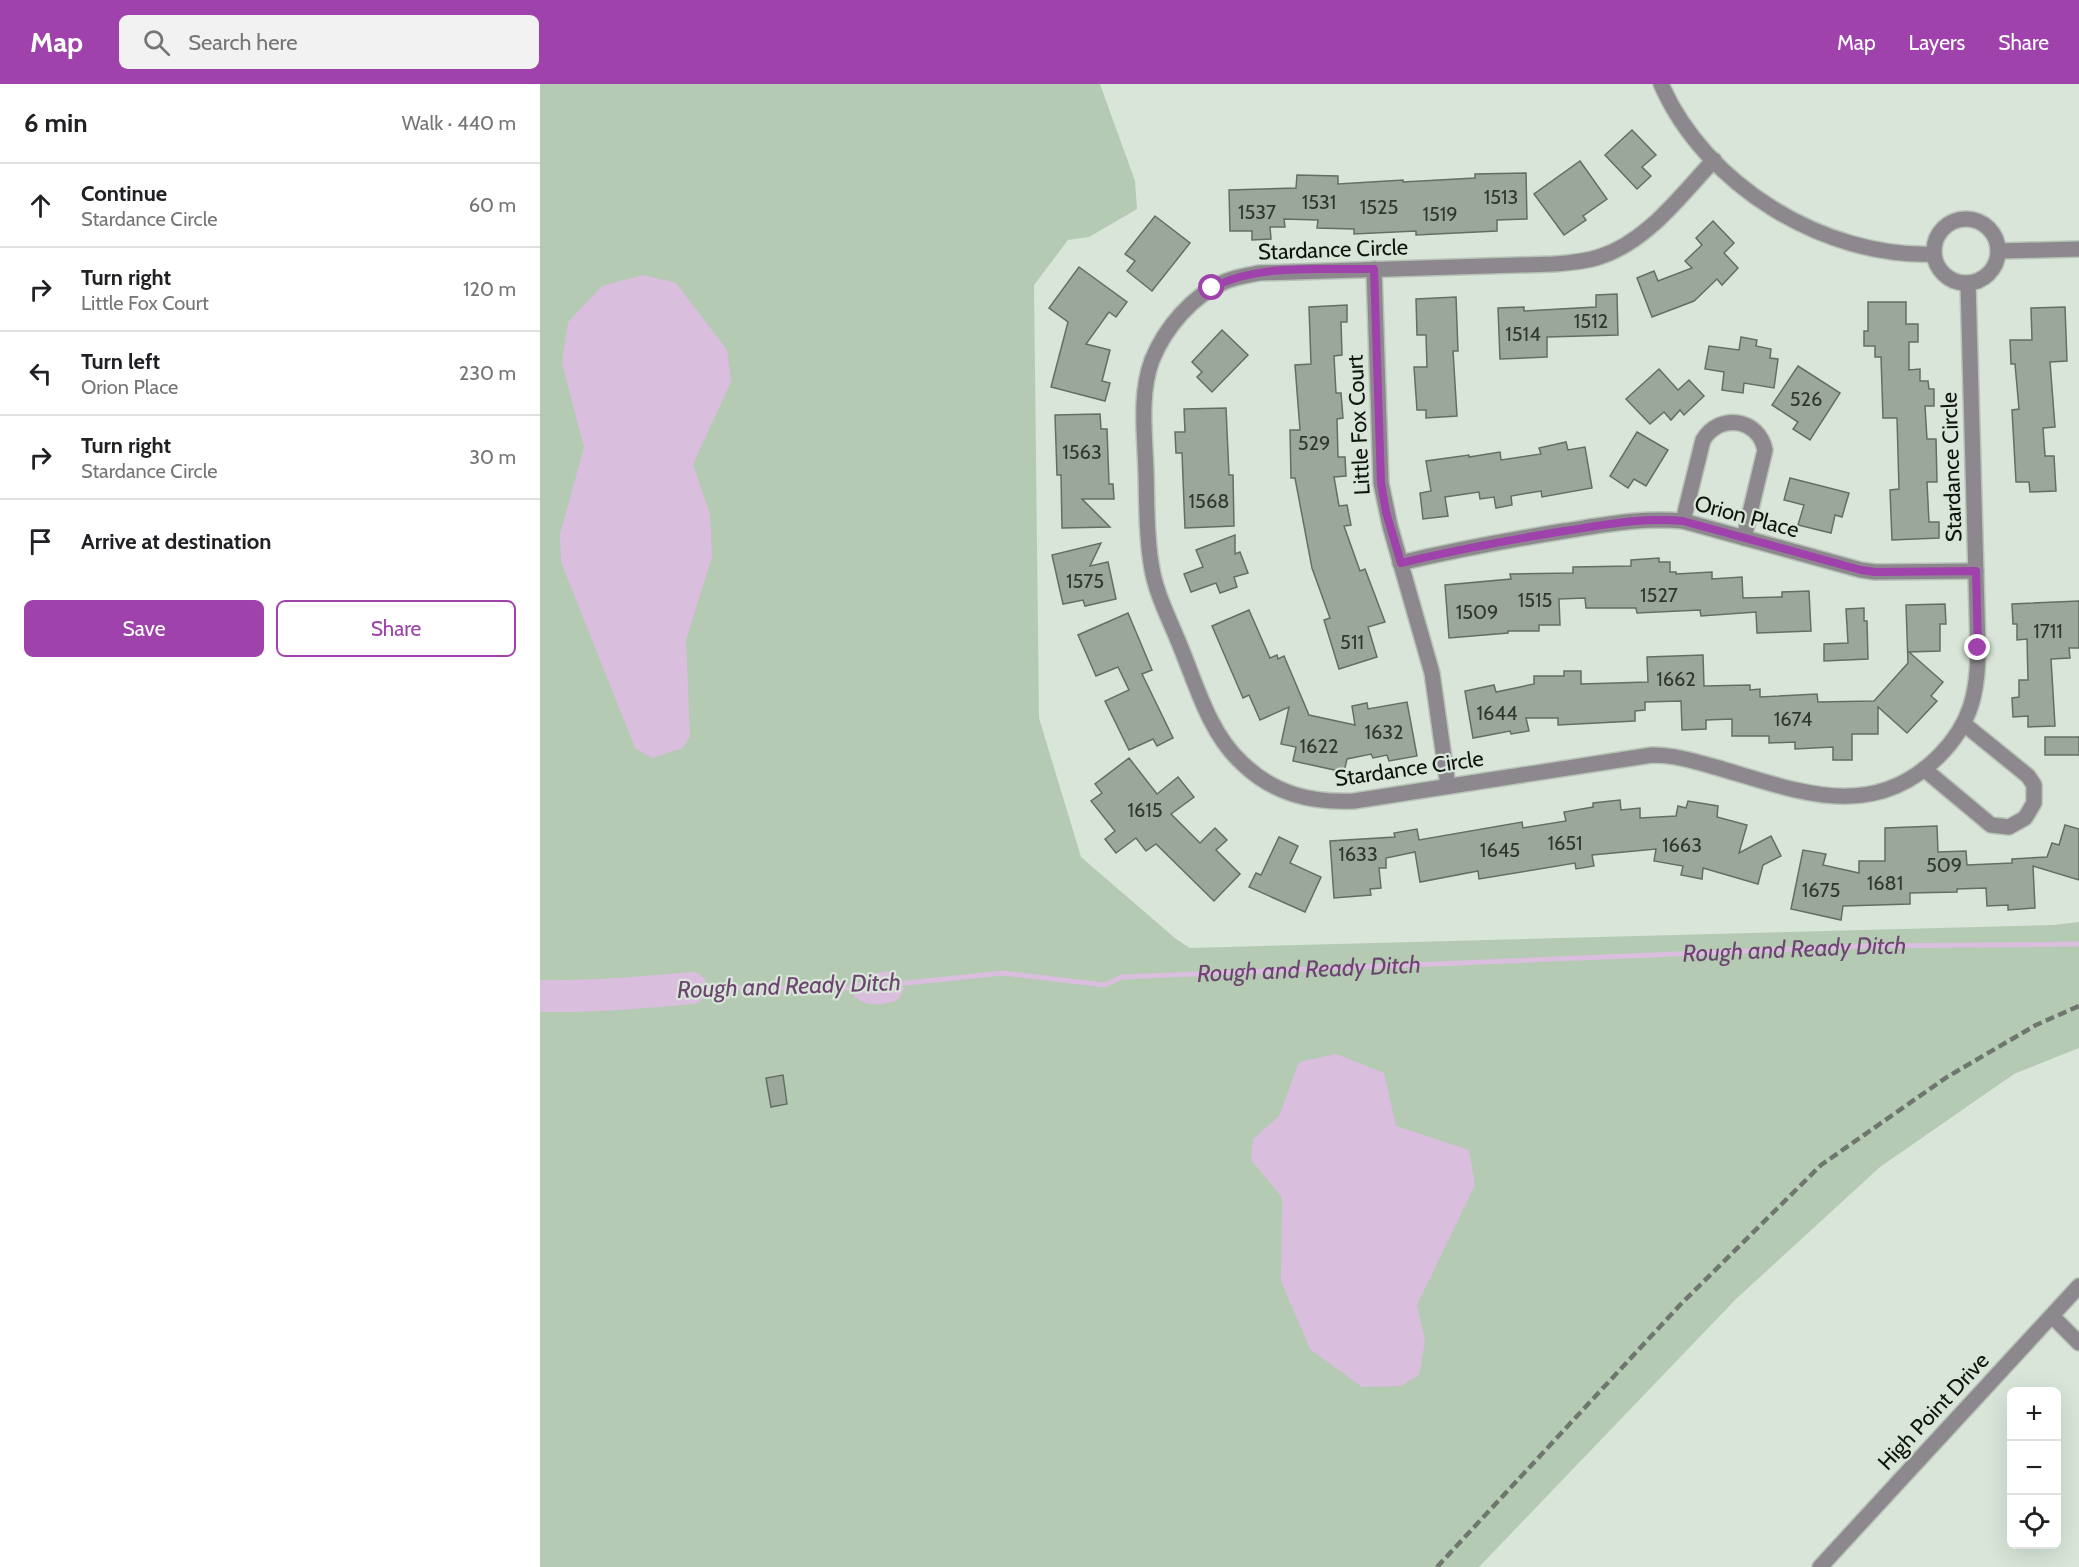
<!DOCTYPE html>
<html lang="en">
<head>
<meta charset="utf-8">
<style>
  body { margin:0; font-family:Cabin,sans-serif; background:#f2f2f2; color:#202124 }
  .controls { position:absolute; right:18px; bottom:18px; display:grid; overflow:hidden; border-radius:9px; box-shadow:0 6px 24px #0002 }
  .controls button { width:54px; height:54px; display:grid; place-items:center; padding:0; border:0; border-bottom:2px solid #e0e0e0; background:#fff; color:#202124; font:30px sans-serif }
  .stop { position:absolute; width:18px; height:18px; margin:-14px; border:4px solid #9f42ab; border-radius:50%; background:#fff }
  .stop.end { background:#9f42ab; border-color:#fff; box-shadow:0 2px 6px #0008 }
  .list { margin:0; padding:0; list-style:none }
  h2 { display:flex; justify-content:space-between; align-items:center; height:78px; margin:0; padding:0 24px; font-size:26px }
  h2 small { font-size:20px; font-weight:400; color:#757577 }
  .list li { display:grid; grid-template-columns:39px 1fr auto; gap:18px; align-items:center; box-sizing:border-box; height:84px; padding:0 24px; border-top:2px solid #e0e0e0 }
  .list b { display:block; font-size:22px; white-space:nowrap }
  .list p { margin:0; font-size:20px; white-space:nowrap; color:#757577 }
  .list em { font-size:20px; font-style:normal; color:#757577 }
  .actions { display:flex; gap:12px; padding:18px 24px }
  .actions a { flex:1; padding:14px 0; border:2px solid #9f42ab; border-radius:9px; text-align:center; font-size:21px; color:#9f42ab }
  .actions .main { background:#9f42ab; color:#fff }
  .icon { flex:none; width:33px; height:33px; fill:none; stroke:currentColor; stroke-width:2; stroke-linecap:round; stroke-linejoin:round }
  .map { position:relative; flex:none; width:1539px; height:1483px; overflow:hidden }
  header { display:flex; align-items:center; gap:36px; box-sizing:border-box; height:84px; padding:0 30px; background:#9f42ab; color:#fff }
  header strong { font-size:28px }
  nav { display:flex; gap:33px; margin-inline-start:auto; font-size:21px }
  .search { width:420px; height:54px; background:#f2f2f2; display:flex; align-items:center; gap:15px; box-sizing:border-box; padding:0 21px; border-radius:9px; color:#757577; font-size:22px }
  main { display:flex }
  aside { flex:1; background:#fff }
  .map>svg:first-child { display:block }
  .green { fill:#b4cab3 }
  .water { fill:#dabedd }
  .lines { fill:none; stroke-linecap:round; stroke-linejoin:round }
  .stream { stroke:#dabedd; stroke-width:5 }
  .river { stroke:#dabedd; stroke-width:32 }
  .building { fill:#9aa79a; stroke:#636f63; stroke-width:1.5 }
  .street-casing { stroke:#b8c3b8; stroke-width:18 }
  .street { stroke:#8d888d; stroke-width:15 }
  .rail { stroke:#6e766d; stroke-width:4.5; stroke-dasharray:9 4.5; stroke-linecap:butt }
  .route { stroke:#9f42ab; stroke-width:8 }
  .labels { text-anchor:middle; stroke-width:4.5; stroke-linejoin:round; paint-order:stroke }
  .number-label { font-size:20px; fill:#323831 }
  .street-label { font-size:22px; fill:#0f130e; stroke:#d8e5d8 }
  .water-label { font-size:24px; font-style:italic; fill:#6b456f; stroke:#d8e5d8 }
</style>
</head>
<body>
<header>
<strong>Map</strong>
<div class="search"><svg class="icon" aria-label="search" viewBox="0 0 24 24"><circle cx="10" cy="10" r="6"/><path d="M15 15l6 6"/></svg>Search here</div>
<nav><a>Map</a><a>Layers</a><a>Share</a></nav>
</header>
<main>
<aside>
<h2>6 min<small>Walk · 440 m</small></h2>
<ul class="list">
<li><svg class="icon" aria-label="ahead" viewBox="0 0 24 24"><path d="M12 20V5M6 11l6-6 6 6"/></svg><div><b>Continue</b><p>Stardance Circle</p></div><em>60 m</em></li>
<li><svg class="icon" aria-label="right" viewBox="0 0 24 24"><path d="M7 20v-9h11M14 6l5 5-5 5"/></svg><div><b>Turn right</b><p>Little Fox Court</p></div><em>120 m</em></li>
<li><svg class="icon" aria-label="left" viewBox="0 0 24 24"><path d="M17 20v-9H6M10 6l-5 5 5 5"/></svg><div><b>Turn left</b><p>Orion Place</p></div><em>230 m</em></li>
<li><svg class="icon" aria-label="right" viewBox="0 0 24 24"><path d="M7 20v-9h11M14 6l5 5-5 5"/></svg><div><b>Turn right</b><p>Stardance Circle</p></div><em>30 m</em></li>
<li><svg class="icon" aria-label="arrive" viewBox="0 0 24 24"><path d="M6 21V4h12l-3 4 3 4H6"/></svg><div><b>Arrive at destination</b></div></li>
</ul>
<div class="actions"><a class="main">Save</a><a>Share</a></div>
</aside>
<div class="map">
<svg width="1539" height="1483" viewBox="0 0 1539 1483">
  <rect width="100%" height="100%" fill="#d8e5d8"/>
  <polygon class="green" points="0,0 560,0 595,97 597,125 549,153 528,156 494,201 499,634 541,773 636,855 650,864 1514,841 1539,838 1539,964 1474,990 1340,1083 1196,1215 939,1483 0,1483"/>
  <g class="water">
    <polygon points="103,191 136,199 187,266 191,298 153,380 170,430 172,473 146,556 150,652 143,664 112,674 95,664 21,478 20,450 44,363 22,279 28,238 62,202"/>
    <path d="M347,887L357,891L364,905L357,917C341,921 325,924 312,910L313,898L328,897L332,890Z"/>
    <polygon points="796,970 844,989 856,1042 929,1066 935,1101 877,1221 885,1257 879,1291 861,1302 822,1303 770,1265 741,1197 742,1113 711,1076 713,1055 739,1032 759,978"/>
  </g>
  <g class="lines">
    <g class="stream">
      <path id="s1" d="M356,900L464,889L564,901L582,893L1330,862L1539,860"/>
      <polyline points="151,904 317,904"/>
    </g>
    <path class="river" d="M0,912C51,913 100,909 151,904"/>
  </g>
  <g class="building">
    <polygon points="1092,46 1116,71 1102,83 1111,92 1097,105 1065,71"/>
    <polygon points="1040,77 1067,115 1043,132 1046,136 1024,151 994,110"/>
    <polygon points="986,89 987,135 957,136 957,147 876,151 876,147 814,150 814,145 777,144 778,136 744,135 745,143 730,143 731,155 712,156 712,147 690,147 689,106 756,104 757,91 798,92 798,100 863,96 863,98 935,94 935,90"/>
    <polygon points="615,132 650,159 612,207 587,187 595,177 585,170"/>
    <polygon points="1173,137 1194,159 1184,169 1198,184 1182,201 1177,195 1154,217 1112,233 1097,194 1114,187 1118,197 1152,184 1145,177 1162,161 1156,154"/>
    <polygon points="539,183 587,218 576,233 569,228 546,260 570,266 562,297 570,299 565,317 511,303 528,238 509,224"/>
    <polygon points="1077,210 1078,251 1007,253 1007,273 960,275 958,224 984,223 984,227 1056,223 1056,211"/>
    <polygon points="916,213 918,267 913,267 917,332 886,334 886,326 877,326 874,283 887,283 886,251 877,251 876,215"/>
    <polygon points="1328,218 1366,218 1366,240 1378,240 1378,258 1369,258 1369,286 1380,285 1380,297 1388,297 1389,305 1394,305 1394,322 1385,322 1387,355 1396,355 1397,398 1387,398 1389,438 1399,438 1399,454 1352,456 1350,406 1359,405 1357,334 1343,334 1341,273 1335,273 1335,262 1324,262 1324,247 1328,247"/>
    <polygon points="807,221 807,238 801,238 802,271 794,272 796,309 801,309 803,334 797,335 798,373 805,373 806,392 794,393 799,422 807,421 811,441 804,442 820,487 825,485 845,538 828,543 837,573 799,585 784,536 790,534 772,484 755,394 751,394 750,346 760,346 755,281 771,280 769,223"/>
    <polygon points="1525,223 1527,277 1510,278 1515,343 1503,344 1505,372 1514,372 1516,407 1490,408 1489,398 1476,398 1472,326 1479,325 1475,280 1471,280 1470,256 1492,256 1491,224"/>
    <polygon points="682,246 708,271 672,308 657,293 662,288 652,278"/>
    <polygon points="1201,253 1217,256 1216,262 1231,265 1230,274 1238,275 1234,304 1204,299 1203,309 1182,306 1184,288 1165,285 1169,262 1199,266"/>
    <polygon points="1258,282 1300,309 1270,356 1253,345 1258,338 1232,321"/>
    <polygon points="1119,285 1138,306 1149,296 1164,312 1144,331 1140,326 1131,336 1124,328 1110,340 1086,315"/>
    <polygon points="686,324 689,391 693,391 694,442 645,444 642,369 636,369 635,348 645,348 644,325"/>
    <polygon points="560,330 561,345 567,345 569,400 573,400 574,415 542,415 570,443 522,444 521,391 517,391 515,331"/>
    <polygon points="1097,348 1128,366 1106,402 1094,395 1088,404 1070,392"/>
    <polygon points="1026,358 1028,366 1045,363 1052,404 1002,413 1001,407 971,412 972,421 956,424 954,413 940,415 939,408 905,413 908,432 883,435 880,409 891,407 886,377 929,371 929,373 960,368 961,376 1001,370 999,364"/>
    <polygon points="1250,394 1309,409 1302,433 1295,431 1291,449 1258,441 1264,421 1244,416"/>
    <polygon points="695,451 695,470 700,468 708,489 694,493 697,503 680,509 676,499 651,508 644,490 663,483 656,466"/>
    <polygon points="561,459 550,482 568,478 576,515 545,522 543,516 523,520 512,471"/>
    <polygon points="1119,474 1119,478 1130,478 1130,488 1136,488 1136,490 1172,488 1172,495 1202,493 1203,514 1242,513 1242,508 1269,507 1271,547 1217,549 1216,528 1161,532 1160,526 1097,529 1096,524 1046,524 1045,514 1019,515 1020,541 999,541 999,547 968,547 968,549 909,554 905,501 971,495 970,490 1033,489 1033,483 1091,482 1091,476"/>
    <polygon points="1539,517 1539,564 1529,564 1530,574 1511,575 1515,642 1488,643 1488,632 1473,633 1472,614 1479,613 1479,596 1488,596 1487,555 1477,556 1477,540 1473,540 1472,520"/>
    <polygon points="1405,520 1406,540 1400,540 1400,567 1369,568 1403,598 1391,612 1397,617 1367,649 1338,623 1338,650 1312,650 1312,676 1293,676 1293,663 1255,665 1255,658 1229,659 1229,652 1192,652 1192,635 1166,636 1166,645 1142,646 1141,617 1105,618 1105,626 1095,627 1095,637 1018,641 1018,634 986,634 989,647 971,650 970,647 933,654 925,607 954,601 956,608 994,600 994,592 1024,592 1024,587 1041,587 1041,600 1108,598 1107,573 1163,571 1164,602 1210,601 1210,606 1220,605 1220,613 1277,610 1278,618 1334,617 1368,579 1366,521"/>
    <polygon points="1324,524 1324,537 1327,537 1328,575 1284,577 1284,560 1308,559 1306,525"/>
    <polygon points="709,526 730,574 737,571 738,575 744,572 769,631 815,641 812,622 827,619 828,625 867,618 877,672 849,677 847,671 833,674 831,670 807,675 804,688 753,677 756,663 741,660 749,623 720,636 709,611 703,614 672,542"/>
    <polygon points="588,529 612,586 602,590 633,654 617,662 613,655 589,666 565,617 589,606 578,583 556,592 538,551"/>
    <rect x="1505" y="653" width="34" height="18"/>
    <polygon points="589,674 617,710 638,693 654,713 631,730 660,759 675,744 687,756 676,766 700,790 674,817 616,760 606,767 596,754 576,769 565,755 575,747 551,717 562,709 555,700"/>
    <polygon points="1080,716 1081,726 1100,724 1100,734 1136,732 1138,722 1146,724 1148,717 1178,722 1177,733 1207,741 1199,769 1231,752 1241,772 1223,781 1218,800 1163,784 1162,795 1141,791 1143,782 1114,777 1116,765 1052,771 1054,782 1036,785 1035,779 939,795 938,787 880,798 875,768 846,774 846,784 839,784 841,804 830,805 831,811 794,814 790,757 855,753 854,749 877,745 879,756 982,738 983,744 1026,737 1024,728 1053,723 1053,719"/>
    <polygon points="1525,741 1539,745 1539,796 1493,782 1495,824 1468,826 1468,821 1447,822 1446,804 1417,805 1417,808 1370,809 1370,820 1303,822 1301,836 1251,825 1263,766 1286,770 1283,781 1319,789 1319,777 1345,777 1345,744 1397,742 1398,768 1426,767 1427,781 1472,779 1472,775 1507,773 1512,759 1519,761"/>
    <polygon points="739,753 758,762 750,779 781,793 765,828 709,803 716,789 721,791"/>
    <polygon points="243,991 247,1020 231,1023 226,994"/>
  </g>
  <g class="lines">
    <g class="street-casing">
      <g id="street">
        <path d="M1121,0C1165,101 1284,174 1393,170"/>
        <path d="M1174,76C1140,112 1107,158 1059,173C1044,178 1028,179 1013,180L719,189C708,191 695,193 684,198C652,212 625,244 612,276C599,311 605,352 606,388C607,418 606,449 611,479C615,509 630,536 641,564C657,603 670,650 702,679C734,710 771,719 814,717L1112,671C1134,671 1154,677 1175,683C1253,705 1331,741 1399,672C1431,640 1438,608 1438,564L1428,199"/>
        <circle cx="1426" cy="167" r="32"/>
        <polyline points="1459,167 1539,165"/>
        <polyline points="834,185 841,399 850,442 892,589 908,702"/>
        <path d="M1143,437L1163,356C1180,328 1219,335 1225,366L1204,454"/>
        <path d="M860,479C915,466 969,456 1024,447C1064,441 1102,433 1143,437L1321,486L1335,488L1436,487"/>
        <polyline points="1384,685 1451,741 1469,743 1485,734 1494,719 1494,701 1488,692 1424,640"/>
        <polyline points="1512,1232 1539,1259"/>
        <polyline points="1280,1483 1539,1202"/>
      </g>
    </g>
    <use href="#street" class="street"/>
    <polyline class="rail" points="897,1483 1140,1221 1281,1081 1407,993 1496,941 1539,922"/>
  </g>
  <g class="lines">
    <path class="route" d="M672,204C718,179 783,186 834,185L841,399L846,428L861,479C915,466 969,456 1024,447C1064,441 1102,433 1143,437L1321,486L1335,488L1436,487L1438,564"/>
  </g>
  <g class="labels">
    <g class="number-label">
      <text x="961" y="120">1513</text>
      <text x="779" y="125">1531</text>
      <text x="839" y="130">1525</text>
      <text x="717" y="135">1537</text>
      <text x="900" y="137">1519</text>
      <text x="1051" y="244">1512</text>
      <text x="983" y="257">1514</text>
      <text x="1266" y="322">526</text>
      <text x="774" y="366">529</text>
      <text x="542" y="375">1563</text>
      <text x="669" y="424">1568</text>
      <text x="545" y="504">1575</text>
      <text x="1119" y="518">1527</text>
      <text x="995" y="523">1515</text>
      <text x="937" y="535">1509</text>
      <text x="1508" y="554">1711</text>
      <text x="812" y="565">511</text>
      <text x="1136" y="602">1662</text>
      <text x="957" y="636">1644</text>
      <text x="1253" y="642">1674</text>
      <text x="844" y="655">1632</text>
      <text x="779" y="669">1622</text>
      <text x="605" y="733">1615</text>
      <text x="1025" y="766">1651</text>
      <text x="1142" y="768">1663</text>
      <text x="960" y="773">1645</text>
      <text x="818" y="777">1633</text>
      <text x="1404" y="788">509</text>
      <text x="1345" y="806">1681</text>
      <text x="1281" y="813">1675</text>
    </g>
    <g class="street-label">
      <text transform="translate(793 165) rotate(-2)" y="8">Stardance Circle</text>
      <text transform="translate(818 341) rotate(-93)" y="8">Little Fox Court</text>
      <text transform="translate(1411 383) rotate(-92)" y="8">Stardance Circle</text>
      <text transform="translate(1207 432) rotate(15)" y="8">Orion Place</text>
      <text transform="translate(869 684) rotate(-8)" y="8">Stardance Circle</text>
      <text transform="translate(1393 1327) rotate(-47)" y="8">High Point Drive</text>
    </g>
    <g class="water-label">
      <text dy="8" stroke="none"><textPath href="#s1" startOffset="902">Rough and Ready Ditch</textPath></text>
      <text dy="8" stroke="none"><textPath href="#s1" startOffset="416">Rough and Ready Ditch</textPath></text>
      <text transform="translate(249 902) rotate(-2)" y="8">Rough and Ready Ditch</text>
    </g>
  </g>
</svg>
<div class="controls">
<button>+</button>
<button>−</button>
<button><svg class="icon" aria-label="locate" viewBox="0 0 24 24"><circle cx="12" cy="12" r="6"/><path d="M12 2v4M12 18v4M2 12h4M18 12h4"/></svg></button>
</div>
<div class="stop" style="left:672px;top:204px"></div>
<div class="stop end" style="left:1438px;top:564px"></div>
</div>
</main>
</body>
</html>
